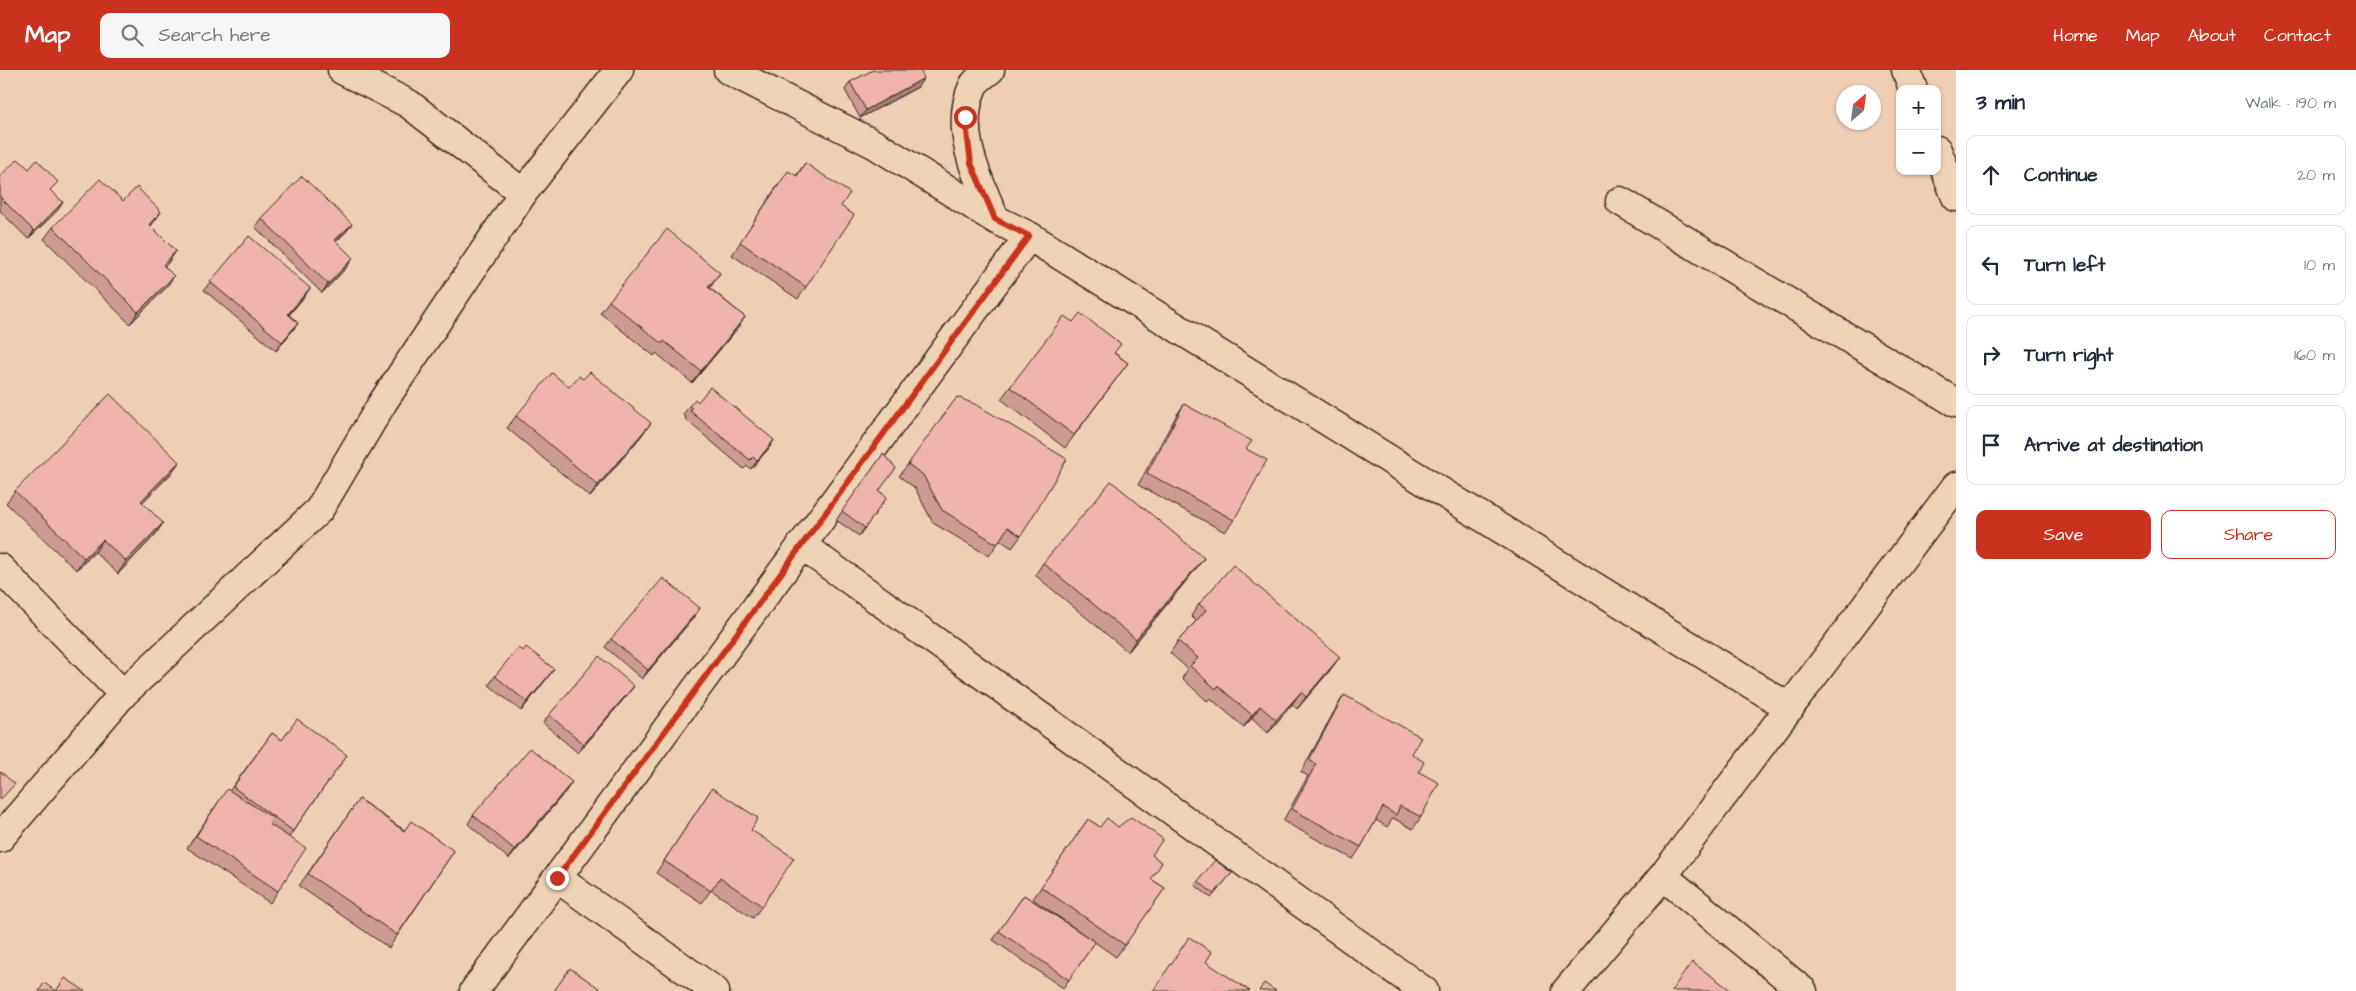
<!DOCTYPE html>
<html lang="en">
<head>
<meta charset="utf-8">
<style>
  body { margin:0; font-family:"Architects Daughter",sans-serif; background:#f6f6f7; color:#1f2937 }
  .controls { position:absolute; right:15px; top:15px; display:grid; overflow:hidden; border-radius:10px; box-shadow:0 1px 4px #0004 }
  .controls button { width:45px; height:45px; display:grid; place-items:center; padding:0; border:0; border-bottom:1px solid #e0e1e3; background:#fff; color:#1f2937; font:25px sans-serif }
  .compass { position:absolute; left:1836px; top:15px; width:45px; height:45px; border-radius:50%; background:#fff; box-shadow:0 1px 4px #0004; rotate:28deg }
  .stop { position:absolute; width:15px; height:15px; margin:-11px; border:4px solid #c8321e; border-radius:50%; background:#fff }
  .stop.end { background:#c8321e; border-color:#fff; box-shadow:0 1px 5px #0008 }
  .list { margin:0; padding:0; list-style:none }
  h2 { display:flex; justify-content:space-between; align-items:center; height:65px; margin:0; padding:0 20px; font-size:21px }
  h2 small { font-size:16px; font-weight:400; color:#747a83 }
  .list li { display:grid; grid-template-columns:32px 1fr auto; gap:15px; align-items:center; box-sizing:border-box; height:80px; margin:0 10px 10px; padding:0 10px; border:1px solid #e0e1e3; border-radius:10px }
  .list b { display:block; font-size:19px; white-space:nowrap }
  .list em { font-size:16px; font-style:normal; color:#747a83 }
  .actions { display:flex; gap:10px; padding:15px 20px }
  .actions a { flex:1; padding:11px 0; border:1px solid #c8321e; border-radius:10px; text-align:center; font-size:18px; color:#c8321e }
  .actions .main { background:#c8321e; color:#fff }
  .icon { flex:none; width:28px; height:28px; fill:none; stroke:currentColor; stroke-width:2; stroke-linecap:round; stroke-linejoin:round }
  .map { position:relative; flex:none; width:1956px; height:921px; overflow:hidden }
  header { display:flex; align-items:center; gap:30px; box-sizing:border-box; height:70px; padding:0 25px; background:#c8321e; color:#fff }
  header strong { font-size:24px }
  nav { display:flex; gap:28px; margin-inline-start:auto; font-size:18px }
  .search { width:350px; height:45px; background:#f6f6f7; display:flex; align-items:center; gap:12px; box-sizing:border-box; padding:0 18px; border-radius:10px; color:#747a83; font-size:19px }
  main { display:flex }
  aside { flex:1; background:#fff }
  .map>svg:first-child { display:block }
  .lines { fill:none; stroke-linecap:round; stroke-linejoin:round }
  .street-casing { stroke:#3b2a1e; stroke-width:31 }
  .street { stroke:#efd3b5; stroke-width:28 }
  .wall { fill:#cd9b93; stroke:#3b2a1e }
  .shaded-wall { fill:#a77e78; stroke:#3b2a1e }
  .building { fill:#eeb4ab; stroke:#3b2a1e }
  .route { stroke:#c8321e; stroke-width:6 }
</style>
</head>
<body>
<header>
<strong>Map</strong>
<div class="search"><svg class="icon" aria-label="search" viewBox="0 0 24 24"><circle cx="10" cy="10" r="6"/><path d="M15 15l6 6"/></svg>Search here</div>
<nav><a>Home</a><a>Map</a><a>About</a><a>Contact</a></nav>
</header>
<main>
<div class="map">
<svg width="1956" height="921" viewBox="0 0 1956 921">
  <rect width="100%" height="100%" fill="#f0ceb4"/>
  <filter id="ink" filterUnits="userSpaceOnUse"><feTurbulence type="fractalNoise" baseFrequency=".02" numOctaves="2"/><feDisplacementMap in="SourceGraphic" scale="10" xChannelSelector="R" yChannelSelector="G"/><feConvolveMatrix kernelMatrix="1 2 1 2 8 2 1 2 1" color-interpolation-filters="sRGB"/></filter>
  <g filter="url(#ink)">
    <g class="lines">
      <g class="street-casing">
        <g id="street">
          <polyline points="342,0 409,34 523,123"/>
          <polyline points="728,0 876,75 995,149 1029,166 1790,638"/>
          <path d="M990,0C985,4 976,10 973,16C953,60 978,109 995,149"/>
          <polyline points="1906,0 1913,19"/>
          <polyline points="1937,80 1956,127"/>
          <polyline points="1620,131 1956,333"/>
          <polyline points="801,475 1424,921"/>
          <polyline points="0,498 123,624"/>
          <polyline points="0,768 123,624 319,440 383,332 523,123 619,0"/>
          <polyline points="1663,806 1803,921"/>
          <polyline points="557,808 715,921"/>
          <polyline points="474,921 1029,166"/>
          <polyline points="1566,921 1663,806 1956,416"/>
        </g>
      </g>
      <use href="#street" class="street"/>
    </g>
    <g class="wall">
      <polygon points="850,12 918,17 860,48 845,20"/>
      <polygon points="805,93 841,136 806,217 798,229 732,185 779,113 796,106"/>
      <polygon points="0,106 51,122 63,132 57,141 28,169 0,141"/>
      <polygon points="123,131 161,142 151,156 176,181 165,196 166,218 130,254 44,169 53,157"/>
      <polygon points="261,148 352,154 346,162 336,172 347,197 322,223 255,157"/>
      <polygon points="210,212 310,218 304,227 289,245 298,253 292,261 276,281 204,220"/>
      <polygon points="712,215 710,218 745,247 737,259 692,313 656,283 654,286 600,243 609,231"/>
      <polygon points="1073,252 1128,293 1065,378 1001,329 1010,317"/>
      <polygon points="569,317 642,365 590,427 507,358 516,346"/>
      <polygon points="698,332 774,370 769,378 751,399 747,396 744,399 685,349 686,347 683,345 689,336"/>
      <polygon points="1184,334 1246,379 1234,450 1225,462 1138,415 1176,346"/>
      <polygon points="883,384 879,421 887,427 859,466 836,450"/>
      <polygon points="908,394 1021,466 1012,478 1000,470 989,486 933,453 915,418 899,406"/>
      <polygon points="171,404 142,433 163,453 155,465 118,504 95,482 76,500 6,433 15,421"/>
      <polygon points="1204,488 1195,500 1128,582 1035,505 1043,493"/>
      <polygon points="1199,534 1331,599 1297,639 1292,634 1268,663 1252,648 1244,657 1210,628 1207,631 1182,608 1188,599 1170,583 1178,571 1196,551 1191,546"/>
      <polygon points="694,547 642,609 605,577 611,569"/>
      <polygon points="523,581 554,599 548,607 521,641 489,615 495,606"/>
      <polygon points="628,624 578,683 543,653 549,645"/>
      <polygon points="1344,625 1412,684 1419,702 1421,747 1413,759 1393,748 1387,757 1376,750 1361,777 1353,789 1283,751 1308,706 1301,702 1336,638"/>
      <polygon points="272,663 282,670 347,685 289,767 278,821 270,833 187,778 219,731 230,720"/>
      <polygon points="712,718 751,760 762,836 753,848 711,820 702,833 656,803"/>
      <polygon points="566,721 509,789 468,754 473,745"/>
      <polygon points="359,729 404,760 454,781 389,878 299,816"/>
      <polygon points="1088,749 1100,757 1152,785 1151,809 1165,818 1116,887 1033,829"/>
      <polygon points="1232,803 1211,828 1195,815 1198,811"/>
      <polygon points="1024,825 1095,872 1063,918 993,870"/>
    </g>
    <g class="shaded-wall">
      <polygon points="924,8 918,17 860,48 866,40"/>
      <polygon points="63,132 57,141 28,169 34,161"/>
      <polygon points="161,142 152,154 140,166 149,154"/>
      <polygon points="352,154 346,162 329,179 335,170"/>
      <polygon points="176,181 168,193 155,207 163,195"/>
      <polygon points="353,188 347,197 322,223 328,214"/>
      <polygon points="720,203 712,215 700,230 708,217"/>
      <polygon points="174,206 166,218 130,254 138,242"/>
      <polygon points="310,218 304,227 282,253 288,244"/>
      <polygon points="745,247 737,259 692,313 701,301"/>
      <polygon points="298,253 292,261 276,281 282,272"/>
      <polygon points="651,353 642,365 590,427 598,415"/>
      <polygon points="774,370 769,378 751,399 757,391"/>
      <polygon points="179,392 171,404 132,443 141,431"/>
      <polygon points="163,453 155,465 118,504 126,491"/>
      <polygon points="103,470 95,482 76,500 84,488"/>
      <polygon points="1204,488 1195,500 1128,582 1136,569"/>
      <polygon points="700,538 694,547 642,609 648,600"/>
      <polygon points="1340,587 1331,599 1297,639 1306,627"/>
      <polygon points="554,599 548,607 521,641 527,632"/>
      <polygon points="634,616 628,624 578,683 584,674"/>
      <polygon points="1301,622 1292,634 1268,663 1276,650"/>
      <polygon points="1260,636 1252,648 1244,657 1252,645"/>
      <polygon points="572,712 566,721 509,789 515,780"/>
    </g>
    <g class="building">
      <polygon points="873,0 920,0 924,8 866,40 850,12"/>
      <polygon points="18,89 29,99 37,90 58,112 50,120 63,132 34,161 0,127 0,106"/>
      <polygon points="805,93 850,123 841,136 854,145 806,217 740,172 788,101 797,106"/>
      <polygon points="302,106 352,154 335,170 353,188 328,214 261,148"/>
      <polygon points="100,109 123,131 137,117 161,142 149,154 176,181 163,195 174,206 138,242 53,157"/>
      <polygon points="667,159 720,203 708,217 745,247 701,301 664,271 662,274 609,231"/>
      <polygon points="249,166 310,218 288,244 298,253 282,272 210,212"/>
      <polygon points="1080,243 1121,274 1114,283 1128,293 1074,365 1010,317 1064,246 1073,252"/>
      <polygon points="590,302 651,353 598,415 516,346 552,303 569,317 579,306 583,309"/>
      <polygon points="710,317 774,370 757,391 753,387 750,390 690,341 692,338 689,336 695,329 698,332"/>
      <polygon points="110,324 179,392 141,431 163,453 126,491 103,470 84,488 15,421"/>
      <polygon points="957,327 977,335 1067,389 1021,466 1008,457 997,474 942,440 923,405 908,394"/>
      <polygon points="1184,334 1252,371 1246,379 1267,390 1234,450 1147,403"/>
      <polygon points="883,384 896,398 879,421 887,427 865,458 842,441"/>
      <polygon points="1111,411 1204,488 1136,569 1043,493"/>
      <polygon points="1233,495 1340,587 1306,627 1301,622 1276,650 1260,636 1252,645 1218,616 1216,619 1190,596 1198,588 1178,571 1206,540 1199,534"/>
      <polygon points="663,508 700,538 648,600 611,569"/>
      <polygon points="526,577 554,599 527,632 495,606 518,578 523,581"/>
      <polygon points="599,586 634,616 584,674 549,645"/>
      <polygon points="1344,625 1421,667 1412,684 1424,692 1419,702 1439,713 1421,747 1400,736 1396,745 1383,737 1361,777 1292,739 1316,694 1309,690"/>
      <polygon points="297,649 347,685 293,761 233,717 272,663 282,670"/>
      <polygon points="530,678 572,712 515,780 473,745"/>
      <polygon points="1,702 15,714 0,730 0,703"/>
      <polygon points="712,718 758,748 751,760 794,788 762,836 720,808 711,821 664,791"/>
      <polygon points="227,719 273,748 269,754 306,778 278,821 196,766"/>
      <polygon points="359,729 404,761 411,751 454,781 397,865 308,804"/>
      <polygon points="1131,747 1163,769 1152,785 1162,793 1151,809 1165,818 1125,875 1041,817 1088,749 1100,757 1107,748 1118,757"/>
      <polygon points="1215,790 1232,803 1214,824 1198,811"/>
      <polygon points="1024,825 1095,872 1069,910 999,861"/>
      <polygon points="1189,867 1212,882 1206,892 1250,921 1153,921"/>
      <polygon points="1692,892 1732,921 1671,921"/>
      <polygon points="570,898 603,921 554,921"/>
      <polygon points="65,908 85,921 39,921 44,913 56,921"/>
      <polygon points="1264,913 1276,921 1259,921"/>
    </g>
  </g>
  <g class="lines" filter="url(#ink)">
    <polyline class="route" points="557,808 1029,166 995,149 971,93 965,47"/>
  </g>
</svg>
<div class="controls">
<button>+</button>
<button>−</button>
</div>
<svg class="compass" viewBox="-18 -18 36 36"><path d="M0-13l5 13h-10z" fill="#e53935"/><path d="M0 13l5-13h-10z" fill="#747a83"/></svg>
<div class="stop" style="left:965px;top:47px"></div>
<div class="stop end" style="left:557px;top:808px"></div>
</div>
<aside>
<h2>3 min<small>Walk · 190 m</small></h2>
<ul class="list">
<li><svg class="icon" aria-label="ahead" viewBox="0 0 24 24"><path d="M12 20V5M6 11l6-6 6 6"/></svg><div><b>Continue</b></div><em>20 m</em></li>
<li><svg class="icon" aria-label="left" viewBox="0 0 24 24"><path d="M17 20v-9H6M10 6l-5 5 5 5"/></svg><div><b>Turn left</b></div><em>10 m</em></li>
<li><svg class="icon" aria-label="right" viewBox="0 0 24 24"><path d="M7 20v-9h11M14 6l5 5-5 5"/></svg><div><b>Turn right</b></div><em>160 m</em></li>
<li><svg class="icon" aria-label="arrive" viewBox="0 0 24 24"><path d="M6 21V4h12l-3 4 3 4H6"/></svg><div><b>Arrive at destination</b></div></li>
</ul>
<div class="actions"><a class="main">Save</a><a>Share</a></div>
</aside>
</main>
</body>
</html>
